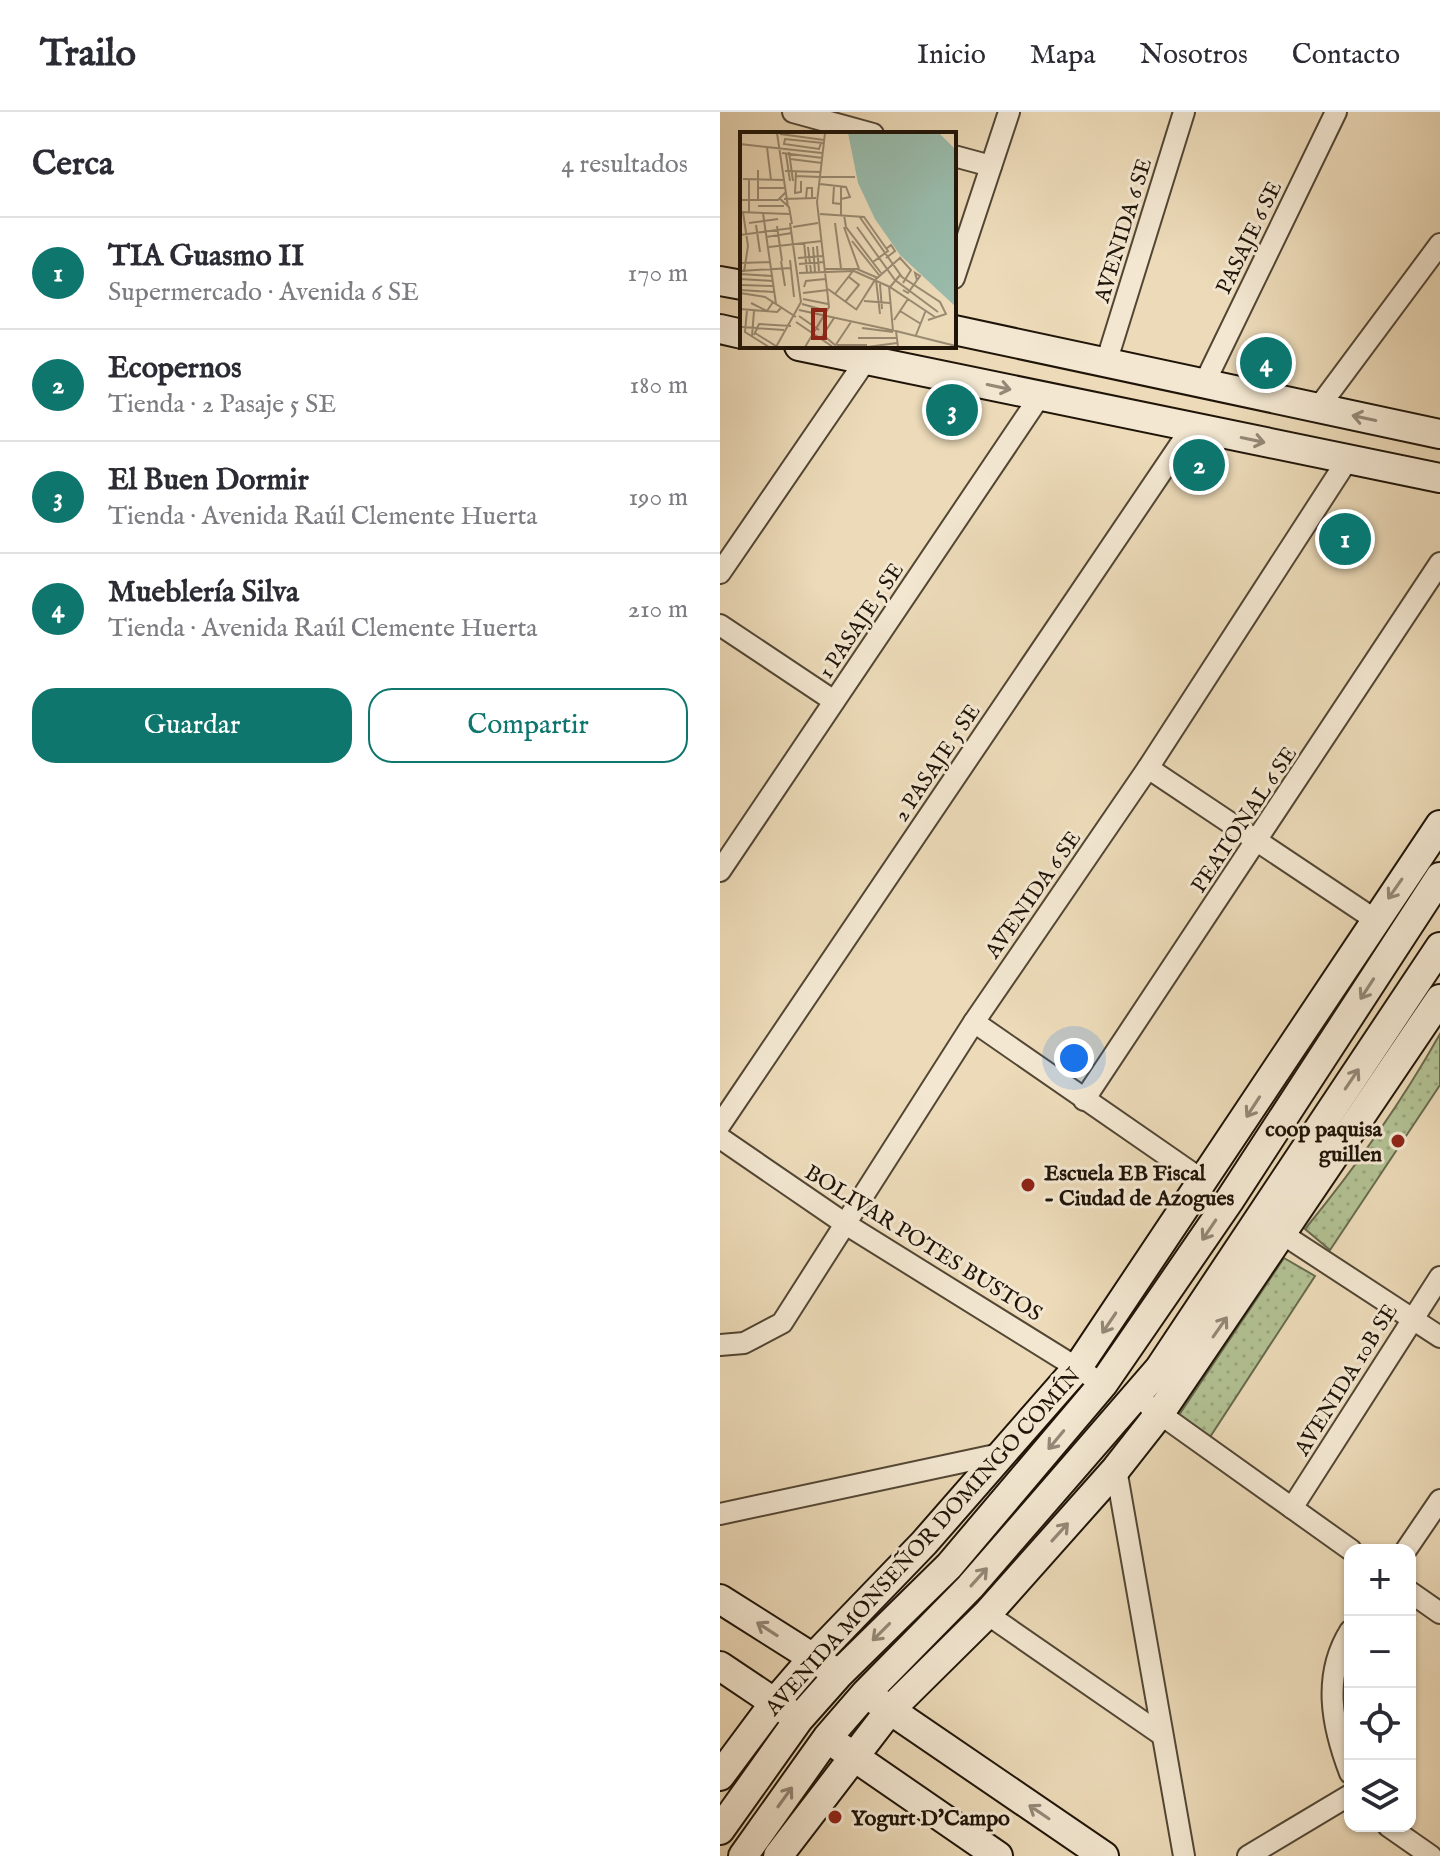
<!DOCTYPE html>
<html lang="es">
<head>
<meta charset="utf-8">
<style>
  body { margin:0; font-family:"IM FELL English",serif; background:#f7f7f7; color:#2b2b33 }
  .controls { position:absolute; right:24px; bottom:24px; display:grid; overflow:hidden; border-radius:16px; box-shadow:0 2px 6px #0004 }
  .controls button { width:72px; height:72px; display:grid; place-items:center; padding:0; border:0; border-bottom:2px solid #e1e1e2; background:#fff; color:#2b2b33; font:40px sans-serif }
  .you { position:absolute; left:354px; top:946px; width:28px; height:28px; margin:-20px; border:6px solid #fff; border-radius:50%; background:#1a73e8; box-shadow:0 0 0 12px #1a73e833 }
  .badge { display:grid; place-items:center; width:52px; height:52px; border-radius:50%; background:#0f766e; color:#fff; font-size:26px; font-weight:700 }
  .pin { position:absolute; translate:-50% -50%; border:4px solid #fff; box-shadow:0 2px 8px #0006 }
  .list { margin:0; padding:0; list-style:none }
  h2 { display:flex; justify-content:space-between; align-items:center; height:104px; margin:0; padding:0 32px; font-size:34px }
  h2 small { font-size:26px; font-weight:400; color:#7c7c81 }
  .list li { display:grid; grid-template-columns:52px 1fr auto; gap:24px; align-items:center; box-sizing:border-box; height:112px; padding:0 32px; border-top:2px solid #e1e1e2 }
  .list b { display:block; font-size:30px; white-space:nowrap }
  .list p { margin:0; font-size:26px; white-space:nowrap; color:#7c7c81 }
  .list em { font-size:26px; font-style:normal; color:#7c7c81 }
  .actions { display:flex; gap:16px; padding:24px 32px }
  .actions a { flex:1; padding:18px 0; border:2px solid #0f766e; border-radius:24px; text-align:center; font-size:28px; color:#0f766e }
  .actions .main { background:#0f766e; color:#fff }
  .icon { flex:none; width:44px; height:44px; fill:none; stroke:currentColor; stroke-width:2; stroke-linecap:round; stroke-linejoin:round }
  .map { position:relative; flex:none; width:720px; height:1744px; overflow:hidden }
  header { display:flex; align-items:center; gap:48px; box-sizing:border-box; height:112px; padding:0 40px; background:#fff; border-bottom:2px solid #e1e1e2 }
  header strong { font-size:38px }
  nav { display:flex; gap:44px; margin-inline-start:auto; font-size:28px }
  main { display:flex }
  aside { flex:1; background:#fff }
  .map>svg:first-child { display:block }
  .park { fill:url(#park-dots); stroke:#686a4e; stroke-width:2 }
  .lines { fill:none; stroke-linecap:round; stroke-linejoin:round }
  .minor-casing { stroke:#524634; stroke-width:24 }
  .secondary-casing { stroke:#1f1408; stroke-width:32 }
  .minor { stroke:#f3e7d1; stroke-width:20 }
  .secondary { stroke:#f3e7d1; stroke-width:28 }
  .oneway { stroke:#948877 }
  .poi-dot { fill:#8f2418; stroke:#f3e7d1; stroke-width:3 }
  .labels { text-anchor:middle; stroke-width:6; stroke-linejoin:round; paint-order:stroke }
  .street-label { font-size:22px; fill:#1f1408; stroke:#f3e7d1 }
  .poi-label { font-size:22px; font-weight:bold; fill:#1f1408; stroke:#f3e7d1; text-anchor:start }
  .inset-road { fill:none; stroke:#9a8b72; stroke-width:2 }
  .view { fill:#8f2418; fill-opacity:0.15; stroke:#8f2418; stroke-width:4 }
  .inset-edge { fill:none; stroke:#1f1408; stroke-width:4 }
</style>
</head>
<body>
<header>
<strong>Trailo</strong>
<nav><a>Inicio</a><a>Mapa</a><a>Nosotros</a><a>Contacto</a></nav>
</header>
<main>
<aside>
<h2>Cerca<small>4 resultados</small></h2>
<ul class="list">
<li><span class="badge">1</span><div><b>TIA Guasmo II</b><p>Supermercado · Avenida 6 SE</p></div><em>170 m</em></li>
<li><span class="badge">2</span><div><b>Ecopernos</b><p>Tienda · 2 Pasaje 5 SE</p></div><em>180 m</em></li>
<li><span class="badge">3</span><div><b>El Buen Dormir</b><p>Tienda · Avenida Raúl Clemente Huerta</p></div><em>190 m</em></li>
<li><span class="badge">4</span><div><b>Mueblería Silva</b><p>Tienda · Avenida Raúl Clemente Huerta</p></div><em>210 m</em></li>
</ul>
<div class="actions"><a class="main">Guardar</a><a>Compartir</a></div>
</aside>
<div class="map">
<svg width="720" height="1744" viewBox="0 0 720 1744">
  <defs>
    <pattern id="park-dots" width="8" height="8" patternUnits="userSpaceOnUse" patternTransform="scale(2)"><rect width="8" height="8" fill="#b2c193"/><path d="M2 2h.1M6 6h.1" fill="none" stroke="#99a57d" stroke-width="1.8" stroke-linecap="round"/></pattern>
  </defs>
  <rect width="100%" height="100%" fill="#ecdab8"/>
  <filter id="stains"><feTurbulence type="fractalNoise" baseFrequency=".0025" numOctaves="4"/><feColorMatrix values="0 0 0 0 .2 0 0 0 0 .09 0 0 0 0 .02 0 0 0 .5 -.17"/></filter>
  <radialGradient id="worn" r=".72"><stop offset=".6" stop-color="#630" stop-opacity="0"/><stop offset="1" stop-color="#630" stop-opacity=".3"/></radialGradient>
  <g class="park">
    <path d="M720,922V973L610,1138L585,1117C636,1055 681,991 720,922Z"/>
    <polygon points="564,1146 595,1164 490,1325 459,1303"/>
  </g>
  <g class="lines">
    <g class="minor-casing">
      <g id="minor">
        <polyline points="73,0 153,22"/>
        <polyline points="234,44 271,54"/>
        <polyline points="234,166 289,0"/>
        <polyline points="386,251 464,0"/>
        <polyline points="484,272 616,0"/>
        <polyline points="598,296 720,132"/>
        <polyline points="0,461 146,248"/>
        <polyline points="0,513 114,589"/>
        <polyline points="428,656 654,807"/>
        <polyline points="0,759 320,284"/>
        <polyline points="254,910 485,1070"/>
        <polyline points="364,988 720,451"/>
        <polyline points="0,1013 472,315"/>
        <polyline points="0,1026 124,1111 383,1272"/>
        <polyline points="564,1123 720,1225"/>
        <polyline points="0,1233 24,1231 62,1211 254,910 428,656 628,347"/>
        <polyline points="429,1294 631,1438"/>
        <polyline points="396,1357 464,1744"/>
        <polyline points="572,1396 720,1165"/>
        <polyline points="0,1402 280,1342"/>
        <polyline points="686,1438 720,1388"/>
        <polyline points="690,1480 720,1501"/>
        <polyline points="267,1502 442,1623"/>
        <path d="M630,1519C602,1564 612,1614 630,1661"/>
        <polyline points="668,1714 711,1744"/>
        <polyline points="528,1744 630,1683"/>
      </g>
    </g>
    <g class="secondary-casing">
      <g id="secondary">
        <polyline points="0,169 22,173"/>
        <polyline points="0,217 22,222"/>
        <polyline points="234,218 720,322"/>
        <polyline points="79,234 720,366"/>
        <polyline points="0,1487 109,1556"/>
        <polyline points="0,1554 70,1601"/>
        <polyline points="157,1589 384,1744"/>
        <polyline points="117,1633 278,1744"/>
        <polyline points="0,1664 55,1590 93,1546 204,1431 358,1255 720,713"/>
        <polyline points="0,1718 79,1607 119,1562 229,1454 383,1272 509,1089 720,765"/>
        <polyline points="23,1744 107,1626 146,1581 250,1475 439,1257 720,835"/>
        <polyline points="58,1744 170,1598 267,1502 396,1357 440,1301 720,887"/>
      </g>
    </g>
    <use href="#minor" class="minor"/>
    <use href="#secondary" class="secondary"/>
  </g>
  <defs><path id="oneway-shaft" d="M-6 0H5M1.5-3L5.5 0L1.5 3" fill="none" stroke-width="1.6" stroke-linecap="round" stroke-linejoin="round" transform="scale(2)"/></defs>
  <g class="oneway">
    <use href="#oneway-shaft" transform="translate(279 275) rotate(12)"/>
    <use href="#oneway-shaft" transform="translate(644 306) rotate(-168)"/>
    <use href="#oneway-shaft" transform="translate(533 328) rotate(12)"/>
    <use href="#oneway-shaft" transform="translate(675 777) rotate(125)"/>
    <use href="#oneway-shaft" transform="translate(647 877) rotate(123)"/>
    <use href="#oneway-shaft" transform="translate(632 967) rotate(-56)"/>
    <use href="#oneway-shaft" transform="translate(533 995) rotate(123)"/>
    <use href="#oneway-shaft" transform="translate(489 1118) rotate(124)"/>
    <use href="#oneway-shaft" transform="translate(389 1211) rotate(124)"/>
    <use href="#oneway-shaft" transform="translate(500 1215) rotate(-55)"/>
    <use href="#oneway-shaft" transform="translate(336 1328) rotate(130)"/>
    <use href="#oneway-shaft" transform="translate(340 1420) rotate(-48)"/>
    <use href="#oneway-shaft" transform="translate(259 1465) rotate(-48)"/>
    <use href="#oneway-shaft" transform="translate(47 1517) rotate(-147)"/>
    <use href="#oneway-shaft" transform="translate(161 1520) rotate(135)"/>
    <use href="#oneway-shaft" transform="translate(65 1685) rotate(-54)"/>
    <use href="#oneway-shaft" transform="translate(319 1700) rotate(-146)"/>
  </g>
  <g class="poi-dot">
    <circle cx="678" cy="1029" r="8"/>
    <circle cx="308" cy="1073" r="8"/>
    <circle cx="115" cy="1705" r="8"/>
  </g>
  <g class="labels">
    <g class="street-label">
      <text transform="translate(402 118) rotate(-73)" y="8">AVENIDA 6 SE</text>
      <text transform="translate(528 125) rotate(-64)" y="8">PASAJE 6 SE</text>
      <text transform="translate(140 508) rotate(-56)" y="8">1 PASAJE 5 SE</text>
      <text transform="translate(216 650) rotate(-56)" y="8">2 PASAJE 5 SE</text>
      <text transform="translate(523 707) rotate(-56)" y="8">PEATONAL 6 SE</text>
      <text transform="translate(312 782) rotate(-55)" y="8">AVENIDA 6 SE</text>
      <text transform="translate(204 1130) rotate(32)" y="8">BOLIVAR POTES BUSTOS</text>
      <text transform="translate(625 1267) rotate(-58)" y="8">AVENIDA 10B SE</text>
      <text transform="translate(202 1429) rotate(-48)" y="8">AVENIDA MONSEÑOR DOMINGO COMÍN</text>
    </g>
    <g class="poi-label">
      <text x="662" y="1024" text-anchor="end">coop paquisa<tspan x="662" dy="25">guillen</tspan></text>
      <text x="324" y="1068">Escuela EB Fiscal<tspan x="324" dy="25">- Ciudad de Azogues</tspan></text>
      <text x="131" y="1713">Yogurt D'Campo</text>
    </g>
  </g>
  <g transform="translate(20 20)">
    <rect width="216" height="216" fill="#ecdab8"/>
    <path d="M108,1H199L216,18V175L160,123L135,87L118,51Z" fill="#99bbab"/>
    <path class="inset-road" d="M37,1L48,75M40,2L84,8M81,11L79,17L44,12L45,7L83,11M0,12L82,21M27,15L31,48M49,20L53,49M42,21L83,26M46,22L50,49M50,27L82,31M18,38V67M45,39L81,40M56,40L55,61L61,60V49M55,44L80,45M81,45H115M3,47L44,48M80,52L106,55L110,65L101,67M94,54L93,71L101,72M18,56H45M39,66L49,75L52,92M66,66L67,56H72V65M44,67L76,66M0,68H38L46,60M77,70L85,1M18,74H44M0,80L49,82M3,80L8,114L4,140M9,81V48M23,81L36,172M80,82L124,85L148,119L133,130M101,83V54M104,83L106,95L141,141M119,84L162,145L200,170L206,182L188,188M9,91L38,87M95,91L101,136M16,93L20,120M37,94L42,129M53,95L78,91M104,95L119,137M117,95L155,148L198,180M0,103L52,96M26,105L52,101M112,109L139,143M64,110L67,140M77,114L79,139M29,115L82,109M68,115L71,140M73,115L75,140M146,117L151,113L155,119L146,126M58,126L83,124M160,126L171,138L163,151M50,128L54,165M41,129L45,154M0,131L30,130M59,132L84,130M85,137H117L138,146M0,139L51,136M59,141L114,139L150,155M0,142L32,144M160,143L150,155L195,185M0,147L33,149M136,148L140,182M140,152L142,177M0,153L33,154M149,154L153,199M64,155L66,149L85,147M88,157L117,178M0,158L34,160M163,158L168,161L180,144L175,141L177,148M0,161L25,165L56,185M63,161L88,158M95,162L113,139M63,167L88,172M124,169L150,171M105,170L119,153L109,145M11,171L27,179L33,170M62,172L87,179M0,177L37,180L42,175M7,178L5,200L29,215M59,178L156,199L158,215M116,178L135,148L161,125M160,179L181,192M59,184L79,198M94,186L83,203L95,213M154,188L168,167M56,190L93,215M2,195L44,198M122,196L153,200M156,199L216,214M15,201L36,214M14,203L19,192L51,194M176,203L186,178M12,204L14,179M118,206H156M97,213H127M95,214L111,190M36,215L61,170L50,91M65,215L89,175L77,70M127,215L157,211"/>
    <path class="view" d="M73,178H85V206H73Z"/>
    <rect width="216" height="216" class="inset-edge"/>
  </g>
  <rect width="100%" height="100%" filter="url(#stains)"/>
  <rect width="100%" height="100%" fill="url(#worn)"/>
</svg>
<div class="controls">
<button>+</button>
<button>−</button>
<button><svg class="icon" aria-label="locate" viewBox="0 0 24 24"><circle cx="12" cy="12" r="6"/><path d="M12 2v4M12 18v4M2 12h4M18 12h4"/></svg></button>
<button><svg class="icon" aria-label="layers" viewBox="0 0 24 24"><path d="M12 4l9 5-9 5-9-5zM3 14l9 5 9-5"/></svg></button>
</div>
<div class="you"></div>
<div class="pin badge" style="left:625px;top:427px">1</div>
<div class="pin badge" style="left:479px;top:353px">2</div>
<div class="pin badge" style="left:232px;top:298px">3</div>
<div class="pin badge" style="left:546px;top:251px">4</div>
</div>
</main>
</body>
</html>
